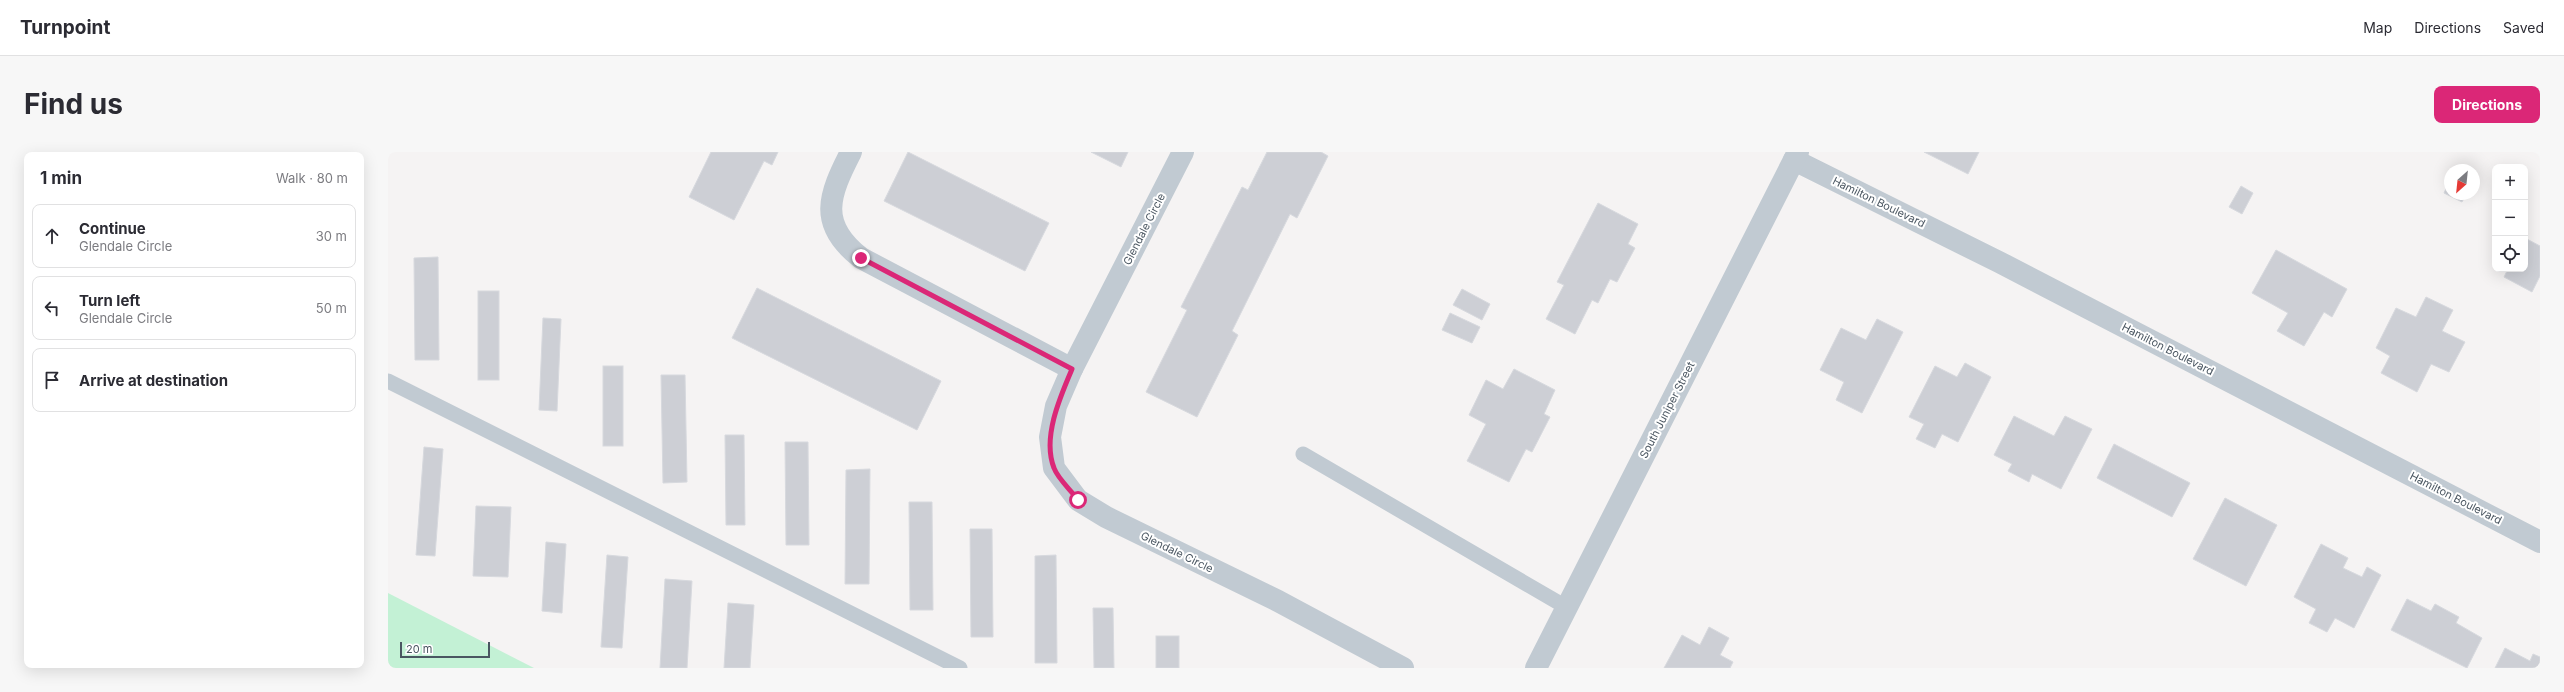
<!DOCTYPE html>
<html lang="en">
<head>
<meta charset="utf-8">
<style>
  body { margin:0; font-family:Inter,sans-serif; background:#f7f7f7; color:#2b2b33 }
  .controls { position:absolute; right:12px; top:12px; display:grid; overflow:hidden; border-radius:8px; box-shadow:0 4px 16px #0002 }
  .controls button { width:36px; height:36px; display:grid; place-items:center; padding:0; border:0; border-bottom:1px solid #e1e1e2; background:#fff; color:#2b2b33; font:20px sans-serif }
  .compass { position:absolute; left:2056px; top:12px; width:36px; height:36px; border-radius:50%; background:#fff; box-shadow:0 4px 16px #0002; rotate:207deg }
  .scale { position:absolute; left:12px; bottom:10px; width:90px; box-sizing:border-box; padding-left:4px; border:2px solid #4a5661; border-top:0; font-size:11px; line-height:14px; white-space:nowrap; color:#4a5661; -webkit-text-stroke:3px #fff; paint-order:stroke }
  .stop { position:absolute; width:12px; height:12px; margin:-9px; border:3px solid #db2777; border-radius:50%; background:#fff }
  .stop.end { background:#db2777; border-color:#fff; box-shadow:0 1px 4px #0008 }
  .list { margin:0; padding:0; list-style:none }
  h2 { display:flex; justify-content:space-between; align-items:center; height:52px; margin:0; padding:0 16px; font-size:17px }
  h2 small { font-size:13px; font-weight:400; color:#7c7c81 }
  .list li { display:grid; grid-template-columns:26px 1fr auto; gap:12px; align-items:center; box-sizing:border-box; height:64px; margin:0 8px 8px; padding:0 8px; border:1px solid #e1e1e2; border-radius:8px }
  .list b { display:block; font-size:15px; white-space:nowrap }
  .list p { margin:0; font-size:13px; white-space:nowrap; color:#7c7c81 }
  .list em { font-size:13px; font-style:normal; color:#7c7c81 }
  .icon { flex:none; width:22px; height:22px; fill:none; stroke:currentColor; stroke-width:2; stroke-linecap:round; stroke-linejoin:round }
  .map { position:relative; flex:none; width:2152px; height:516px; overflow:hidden; border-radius:8px }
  header { display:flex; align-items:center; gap:24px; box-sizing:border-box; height:56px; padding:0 20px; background:#fff; border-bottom:1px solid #e1e1e2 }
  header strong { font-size:19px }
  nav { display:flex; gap:22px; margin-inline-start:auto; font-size:14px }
  .intro { display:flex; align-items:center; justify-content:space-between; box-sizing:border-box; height:96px; padding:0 24px }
  h1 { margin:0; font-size:28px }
  .button { padding:10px 18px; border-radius:8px; background:#db2777; color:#fff; font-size:14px; font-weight:700 }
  main { display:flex; gap:24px; padding:0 24px }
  aside { flex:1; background:#fff; border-radius:8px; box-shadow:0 4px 16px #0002 }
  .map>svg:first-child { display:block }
  .green { fill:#c3f1d5 }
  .building { fill:#cdcfd5; stroke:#d7d9de }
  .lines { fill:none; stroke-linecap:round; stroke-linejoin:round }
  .service { stroke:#c1cad2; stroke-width:15 }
  .minor { stroke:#c1cad2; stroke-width:22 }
  .tertiary { stroke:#c1cad2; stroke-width:22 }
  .route { stroke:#db2777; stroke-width:5 }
  .labels { text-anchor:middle; stroke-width:4; stroke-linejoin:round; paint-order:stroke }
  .street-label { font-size:11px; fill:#4a5661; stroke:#fff }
</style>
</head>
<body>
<header>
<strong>Turnpoint</strong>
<nav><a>Map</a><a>Directions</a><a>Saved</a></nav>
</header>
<div class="intro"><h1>Find us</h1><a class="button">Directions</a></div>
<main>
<aside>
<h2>1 min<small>Walk · 80 m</small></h2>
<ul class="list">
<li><svg class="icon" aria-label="ahead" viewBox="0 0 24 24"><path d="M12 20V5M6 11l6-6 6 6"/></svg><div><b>Continue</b><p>Glendale Circle</p></div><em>30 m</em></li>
<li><svg class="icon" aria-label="left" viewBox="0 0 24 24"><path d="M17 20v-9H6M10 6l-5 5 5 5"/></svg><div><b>Turn left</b><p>Glendale Circle</p></div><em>50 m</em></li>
<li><svg class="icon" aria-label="arrive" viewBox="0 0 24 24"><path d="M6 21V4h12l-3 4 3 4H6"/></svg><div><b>Arrive at destination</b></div></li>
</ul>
</aside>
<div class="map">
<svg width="2152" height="516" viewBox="0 0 2152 516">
  <rect width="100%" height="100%" fill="#f5f3f3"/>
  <polygon class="green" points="0,441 146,516 0,516"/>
  <g class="building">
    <polygon points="323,0 390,0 384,13 376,9 346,68 301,45"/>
    <polygon points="520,0 661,71 637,119 496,49"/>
    <polygon points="703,0 740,0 733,15"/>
    <polygon points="879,0 933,0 940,4 909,66 902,62 844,179 850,183 809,265 758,240 799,158 793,155 854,35 860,38"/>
    <polygon points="1536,0 1591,0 1580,22"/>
    <polygon points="2062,28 2062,42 2078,42 2074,50 2056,41"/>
    <polygon points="1853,34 1865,41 1854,62 1841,55"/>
    <polygon points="1210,51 1250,72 1240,92 1247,96 1229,130 1222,127 1210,151 1204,148 1187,182 1158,167 1176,133 1169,130"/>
    <polygon points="2137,86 2152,94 2152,124 2144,140 2116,125 2120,117 2137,117"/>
    <polygon points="1888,98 1959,137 1944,165 1936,160 1916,194 1889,179 1900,161 1864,141"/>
    <polygon points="50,105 51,208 27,208 26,106"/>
    <polygon points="369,136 553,229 529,278 344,186"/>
    <polygon points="1074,137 1102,152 1094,168 1065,153"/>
    <rect x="90" y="139" width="21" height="89"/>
    <polygon points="2038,145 2065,158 2054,179 2077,190 2061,220 2043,212 2029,240 1993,221 2002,204 1988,196 2008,156 2028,165"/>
    <polygon points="1062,161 1092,175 1084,191 1054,178"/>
    <polygon points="155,166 173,167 169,259 151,258"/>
    <polygon points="1489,167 1515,180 1474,261 1448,248 1456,230 1432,218 1453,176 1478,188"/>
    <polygon points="1577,211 1603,225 1570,290 1554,282 1547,296 1528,287 1536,272 1521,265 1547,214 1569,225"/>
    <rect x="215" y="214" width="20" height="80"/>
    <polygon points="1126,217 1167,238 1156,262 1162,265 1144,300 1138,297 1121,330 1079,309 1098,272 1081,263 1098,228 1115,237"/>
    <polygon points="273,223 297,223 299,330 275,331"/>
    <polygon points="1626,264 1666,284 1677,264 1704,277 1673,337 1644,322 1641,330 1620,319 1624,312 1606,303"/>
    <polygon points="337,283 356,283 357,373 338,373"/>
    <polygon points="397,290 420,290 421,393 398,393"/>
    <polygon points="1726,292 1802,331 1784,365 1709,326"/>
    <polygon points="36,295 55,297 47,404 28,403"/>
    <polygon points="482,317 481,432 457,432 458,318"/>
    <polygon points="1837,346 1889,373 1858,434 1805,407"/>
    <polygon points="521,350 544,350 545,458 522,458"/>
    <polygon points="88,354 123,355 120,425 85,424"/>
    <polygon points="582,377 604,377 605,485 583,485"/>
    <polygon points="158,390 178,392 174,461 154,459"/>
    <polygon points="1933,392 1960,406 1955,416 1974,425 1979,415 1993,423 1966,476 1947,466 1939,480 1921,471 1928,457 1906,445"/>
    <polygon points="219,403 240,405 234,496 213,495"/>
    <polygon points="668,403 669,511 647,511 647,404"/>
    <polygon points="277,427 304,429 299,516 272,516"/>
    <polygon points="2019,447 2043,459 2047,452 2071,465 2068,471 2094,486 2079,516 2003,478"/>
    <polygon points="340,451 366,453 362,516 336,516"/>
    <polygon points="705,456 725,456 726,516 706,516"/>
    <polygon points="1321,475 1341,486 1332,503 1345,510 1342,516 1276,516 1294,483 1312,493"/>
    <rect x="768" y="484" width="23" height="32"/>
    <polygon points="2117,496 2142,509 2145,502 2152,505 2152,516 2107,516"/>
  </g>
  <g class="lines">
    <g class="service">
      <polyline points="0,229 572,516"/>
      <polyline points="915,302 1178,455"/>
    </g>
    <g class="minor">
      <path d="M463,0C441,43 429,72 473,106L684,217"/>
      <polyline points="795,0 684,217 668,254 662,285 666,316 690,348 718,365 890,449 1015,516"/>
      <polyline points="1406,8 1611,110 2152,390"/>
    </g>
    <polyline class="tertiary" points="1148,516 1410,0"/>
  </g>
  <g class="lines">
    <path class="route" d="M473,106L684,217C672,245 654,286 666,316C670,327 683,338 690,348"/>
  </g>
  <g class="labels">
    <g class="street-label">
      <text transform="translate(1491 50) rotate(26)" y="4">Hamilton Boulevard</text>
      <text transform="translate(756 77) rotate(-63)" y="4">Glendale Circle</text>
      <text transform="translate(1780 197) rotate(27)" y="4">Hamilton Boulevard</text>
      <text transform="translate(1279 258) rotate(-63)" y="4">South Juniper Street</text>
      <text transform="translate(2068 346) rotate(27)" y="4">Hamilton Boulevard</text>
      <text transform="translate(789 400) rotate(26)" y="4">Glendale Circle</text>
    </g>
  </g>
</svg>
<div class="controls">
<button>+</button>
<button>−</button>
<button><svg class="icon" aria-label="locate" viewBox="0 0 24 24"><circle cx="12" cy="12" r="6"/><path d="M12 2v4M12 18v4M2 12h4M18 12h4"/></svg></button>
</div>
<svg class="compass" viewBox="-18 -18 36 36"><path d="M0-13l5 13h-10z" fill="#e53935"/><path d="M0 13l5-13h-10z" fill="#7c7c81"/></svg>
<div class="scale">20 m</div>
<div class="stop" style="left:690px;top:348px"></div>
<div class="stop end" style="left:473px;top:106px"></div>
</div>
</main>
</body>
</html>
